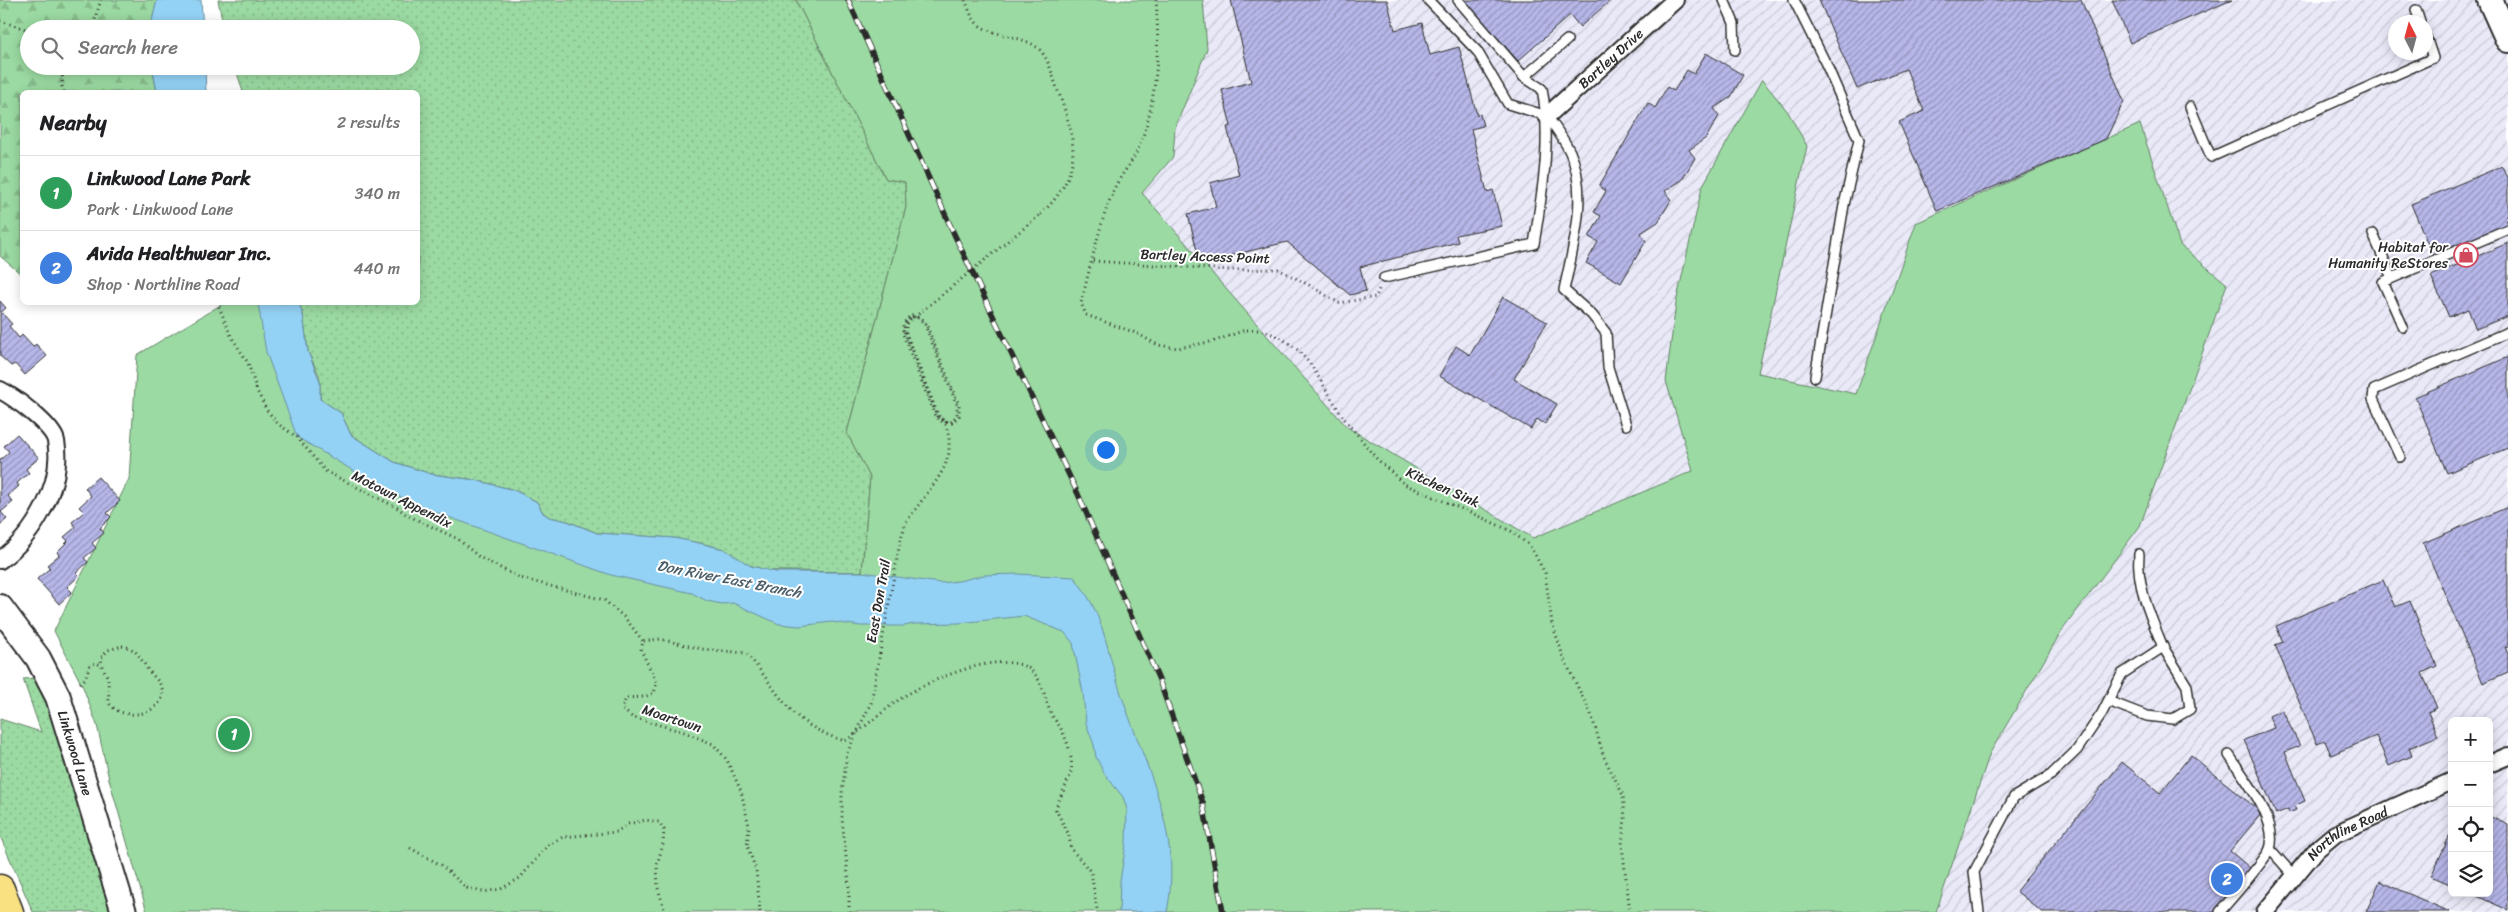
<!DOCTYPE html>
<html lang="en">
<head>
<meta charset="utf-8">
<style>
  body { margin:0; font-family:Sriracha,sans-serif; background:#f2f2f2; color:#202124 }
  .controls { position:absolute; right:15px; bottom:15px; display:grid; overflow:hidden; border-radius:8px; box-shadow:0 2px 12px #0003 }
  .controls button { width:45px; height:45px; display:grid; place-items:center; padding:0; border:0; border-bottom:1px solid #e0e0e0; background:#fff; color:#202124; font:25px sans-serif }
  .compass { position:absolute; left:2388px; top:15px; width:45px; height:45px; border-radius:50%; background:#fff; box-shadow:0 2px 12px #0003; rotate:354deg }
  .you { position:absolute; left:1105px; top:449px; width:18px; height:18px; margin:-12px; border:4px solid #fff; border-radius:50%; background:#1a73e8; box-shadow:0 0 0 8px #1a73e833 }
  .badge { display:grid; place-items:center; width:32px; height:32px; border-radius:50%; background:#7c3aed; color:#fff; font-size:16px; font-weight:700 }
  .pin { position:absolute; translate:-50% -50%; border:2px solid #fff; box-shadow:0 1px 5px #0006 }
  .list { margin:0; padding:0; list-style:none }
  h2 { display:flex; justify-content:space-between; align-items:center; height:65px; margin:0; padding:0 20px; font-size:21px }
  h2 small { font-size:16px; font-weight:400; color:#757577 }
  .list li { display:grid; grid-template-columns:32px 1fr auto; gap:15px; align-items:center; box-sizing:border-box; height:75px; padding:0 20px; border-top:1px solid #e0e0e0 }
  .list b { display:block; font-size:19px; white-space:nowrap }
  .list p { margin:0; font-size:16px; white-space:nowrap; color:#757577 }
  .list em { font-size:16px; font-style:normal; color:#757577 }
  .icon { flex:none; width:28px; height:28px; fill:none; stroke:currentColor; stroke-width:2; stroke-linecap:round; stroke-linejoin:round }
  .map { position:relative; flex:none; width:2508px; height:912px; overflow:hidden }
  .search { position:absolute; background:#fff; box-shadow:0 2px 12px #0003; left:20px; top:20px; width:400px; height:55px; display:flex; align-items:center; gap:12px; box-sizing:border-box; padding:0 18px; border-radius:28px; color:#757577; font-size:19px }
  .panel { position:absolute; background:#fff; box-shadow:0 2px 12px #0003; left:20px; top:90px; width:400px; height:215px; border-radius:8px }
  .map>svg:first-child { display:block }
  .industrial { fill:url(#industrial-furrows); fill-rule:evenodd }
  .grass { fill:url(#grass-dots); stroke:#638266 }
  .forest { fill:url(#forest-firs); stroke:#638266 }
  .green { fill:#9bdaa2; stroke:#638266 }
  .water { fill:#94d2f5; stroke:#6a8fa4 }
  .building { fill:url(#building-hatch); stroke:#2b2b2b }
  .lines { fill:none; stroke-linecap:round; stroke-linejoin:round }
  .lane-casing { stroke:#2b2b2b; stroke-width:12 }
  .street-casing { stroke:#2b2b2b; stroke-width:20 }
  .secondary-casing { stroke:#2b2b2b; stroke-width:28 }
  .highway-casing { stroke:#2b2b2b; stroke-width:31 }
  .path { stroke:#2b2b2b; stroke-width:3; stroke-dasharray:1 4; stroke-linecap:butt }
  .lane { stroke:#fff; stroke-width:9 }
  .street { stroke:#fff; stroke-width:16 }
  .secondary { stroke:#fff; stroke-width:24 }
  .highway { stroke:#f9e181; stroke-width:28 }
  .rail-casing { stroke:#2b2b2b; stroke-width:5.5 }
  .rail { stroke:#fff; stroke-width:4; stroke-dasharray:11; stroke-linecap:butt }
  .path-bridge { stroke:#2b2b2b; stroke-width:3; stroke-dasharray:1 4; stroke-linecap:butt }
  .labels { text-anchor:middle; stroke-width:4; stroke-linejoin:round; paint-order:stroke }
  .street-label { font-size:14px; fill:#2b2b2b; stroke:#fff }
  .poi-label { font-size:14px; fill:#2b2b2b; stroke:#fff; text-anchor:end }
  .water-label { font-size:15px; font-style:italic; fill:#4a5d68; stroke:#fff }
</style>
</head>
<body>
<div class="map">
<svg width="2508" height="912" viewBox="0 0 2508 912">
  <defs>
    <pattern id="industrial-furrows" width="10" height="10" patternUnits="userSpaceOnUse" patternTransform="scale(1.25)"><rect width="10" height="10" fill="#e9e9f8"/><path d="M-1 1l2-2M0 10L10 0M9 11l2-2" fill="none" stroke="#c8c8d5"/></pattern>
    <pattern id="grass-dots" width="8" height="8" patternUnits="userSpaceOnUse" patternTransform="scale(1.25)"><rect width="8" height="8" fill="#9bdaa2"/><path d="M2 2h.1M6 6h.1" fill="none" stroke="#86bb8c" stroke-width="1.8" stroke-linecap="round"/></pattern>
    <pattern id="forest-firs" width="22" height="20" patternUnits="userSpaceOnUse" patternTransform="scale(1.25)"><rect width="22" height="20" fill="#9bdaa2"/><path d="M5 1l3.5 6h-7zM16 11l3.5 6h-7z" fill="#86bb8c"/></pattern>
    <pattern id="building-hatch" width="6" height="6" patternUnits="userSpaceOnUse" patternTransform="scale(1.25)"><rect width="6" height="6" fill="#b6b6e8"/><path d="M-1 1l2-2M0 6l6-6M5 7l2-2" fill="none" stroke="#9494bc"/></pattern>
  </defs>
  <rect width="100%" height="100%" fill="#fff"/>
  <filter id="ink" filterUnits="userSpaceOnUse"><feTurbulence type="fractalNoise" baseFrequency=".02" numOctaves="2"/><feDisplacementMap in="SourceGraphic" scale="10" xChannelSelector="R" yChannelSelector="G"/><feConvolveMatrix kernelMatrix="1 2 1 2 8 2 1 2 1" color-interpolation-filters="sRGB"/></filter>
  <g filter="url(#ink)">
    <path class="industrial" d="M1203,0H2508V912H1936L1990,753L2061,632L2140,526L2227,284L2180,245L2140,125L1916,223L1856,394L1758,373L1807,146L1702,187L1676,303L1666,381L1693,471L1533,538L1347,428L1142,193L1173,157L1175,128L1207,49ZM2396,22H2426V52H2396ZM2452,721H2489V893H2452Z"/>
    <g class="grass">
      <polygon points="218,0 796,0 886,179 905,182 906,207 847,433 870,477 862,572 769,571 745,564 735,556 717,547 699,543 597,533 567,521 549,517 543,513 537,502 514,490 475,480 431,474 394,462 351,435 341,413 320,399 319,375 308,352 303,315 299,303 418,302 418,92 243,92 235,66 411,66 411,29 224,29"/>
      <polygon points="36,678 50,705 112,912 33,912 0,836 0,719 41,732 23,679"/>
    </g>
    <polygon class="forest" points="0,0 157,0 150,29 29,29 29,66 152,66 157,92 22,92 22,275 0,256"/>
    <polygon class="green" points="796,0 1203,0 1207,49 1175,128 1173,157 1142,193 1347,427 1533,538 1693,471 1666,381 1676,303 1702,187 1762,80 1788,112 1807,146 1758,373 1856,394 1916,223 2140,124 2180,245 2227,284 2140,526 2061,632 1990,753 1936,912 147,912 109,779 97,725 83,687 54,631 129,479 137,355 224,303 299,303 303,315 308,352 320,381 320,399 341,413 351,435 394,462 431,474 475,480 514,490 537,502 543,513 549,517 567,521 597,533 674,538 699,543 724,549 745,564 769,571 862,572 870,477 847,433 906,207 905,182 886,179"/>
    <g class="water">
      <polygon points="157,0 201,0 203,29 150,29"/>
      <polygon points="152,66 205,66 206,92 157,92"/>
      <path d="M258,303H299L303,315L308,352L320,381V399L341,413L351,435L394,462L431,474L475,480L514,490L537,502L543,513L549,517L567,521L597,533L674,538L699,543L724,549L751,566L776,572H862L940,583L959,581L984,575L1018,574L1074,577C1102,611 1105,641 1117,681C1140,758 1184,828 1167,912H1119L1120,881L1126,844L1127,809L1123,797L1104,773L1096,757L1094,745L1086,723L1083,693L1073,643L1064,632L1024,616L959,623L914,624L904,626H861L832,622L799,626L779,624L733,603L722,604L707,601L692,593L611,575L440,514L387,491L297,437L266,352Z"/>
    </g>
    <g class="building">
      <polygon points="1231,0 1387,0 1395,30 1422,23 1430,55 1459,47 1477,115 1480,114 1483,126 1471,129 1487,192 1493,190 1502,226 1456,235 1458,242 1360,267 1366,291 1350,295 1287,242 1200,263 1188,214 1216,207 1210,183 1239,175 1227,127 1231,126 1222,90 1251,82"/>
      <polygon points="1464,0 1611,0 1580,27 1570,15 1518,61"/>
      <polygon points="1819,0 2081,0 2124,101 2106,139 1937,211 1899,122 1924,111 1906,69 1857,89"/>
      <polygon points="2112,0 2232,0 2130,43"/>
      <polygon points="1706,53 1743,75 1731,97 1714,108 1719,116 1706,138 1689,150 1695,158 1682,180 1665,191 1671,200 1658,222 1641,233 1646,241 1621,283 1586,263 1598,242 1589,237 1601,216 1594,212 1606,191 1599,186 1648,103 1655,108 1667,87 1674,91 1687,70 1694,74"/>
      <polygon points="2502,166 2508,180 2508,215 2505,216 2508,225 2433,256 2411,204"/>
      <polygon points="2508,243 2508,316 2476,329 2468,309 2449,317 2431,276"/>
      <polygon points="1503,297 1547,322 1514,379 1557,404 1545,424 1537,419 1531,429 1439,376 1456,346 1470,355"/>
      <polygon points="0,301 6,308 1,312 12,324 9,326 19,338 22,335 33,347 36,344 47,356 25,375 15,364 11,366 0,356"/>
      <polygon points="2508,357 2508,448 2447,473 2415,397"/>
      <polygon points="17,434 39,458 26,469 29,473 17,483 19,486 8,496 13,502 1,512 7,519 0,525 0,460 9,452 4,446"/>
      <polygon points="98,477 120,501 107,513 111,517 100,528 104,533 92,543 96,548 84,558 88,562 76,573 79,576 67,587 72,592 59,604 37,579 50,568 47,565 59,555 57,552 68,541 64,537 76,527 72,522 84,512 79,507 91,496 85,488"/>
      <polygon points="2508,507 2508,646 2505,647 2508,654 2508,672 2483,683 2423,543"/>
      <polygon points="2383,580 2395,607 2410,601 2437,666 2422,673 2437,708 2428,712 2438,736 2409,748 2412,756 2389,766 2376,736 2331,755 2325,741 2317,744 2275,645 2283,642 2276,626"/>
      <polygon points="2282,710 2300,746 2285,752 2305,801 2294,806 2296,810 2289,813 2288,809 2276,814 2244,740 2274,728 2269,716"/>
      <polygon points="2191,755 2262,813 2230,851 2250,868 2214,912 2042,912 2016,891 2122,762 2160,793"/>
      <polygon points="2489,816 2508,825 2508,910 2470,893 2489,893"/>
      <polygon points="2452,831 2452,885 2431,876"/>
      <polygon points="2380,881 2450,912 2366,912"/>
    </g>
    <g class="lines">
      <g class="lane-casing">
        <g id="lane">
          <path d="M1428,0L1477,51L1508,104L1547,116C1555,127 1564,139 1570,152C1589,194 1573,247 1564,290L1592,315L1606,333L1608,367L1626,425"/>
          <polyline points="1458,0 1524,77 1567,40"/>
          <polyline points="1724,0 1734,23 1735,50"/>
          <polyline points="1794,0 1827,66 1859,140 1844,205 1815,377"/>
          <polyline points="2416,10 2420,22"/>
          <polyline points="2190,107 2211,157 2433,58 2426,37"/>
          <polyline points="2373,234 2392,278"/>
          <path d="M1384,278L1534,244C1542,193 1552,140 1542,89L1524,77"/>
          <polyline points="2403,327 2383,282 2508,229"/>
          <polyline points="2400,457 2373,399 2374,390 2508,332"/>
          <path d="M2139,554C2136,585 2151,618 2163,647"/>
          <polyline points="2270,849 2294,876"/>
          <polyline points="1979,912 1974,872 2014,797 2051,775 2077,750 2102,713 2122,674 2163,647 2187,686 2190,709 2173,719 2147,716 2108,701"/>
          <path d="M2220,912C2229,901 2267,858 2270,849C2279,820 2244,778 2229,755"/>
        </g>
      </g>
      <g class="street-casing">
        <g id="street">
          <path id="s1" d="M1547,116L1675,0"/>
          <path d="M0,390C14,397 53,426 56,441C64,484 34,536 0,560"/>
          <polyline points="2489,764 2508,756"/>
          <path id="s2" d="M2265,912L2317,849L2335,834L2452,781"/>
        </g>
      </g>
      <g class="secondary-casing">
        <g id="secondary">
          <polyline points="2490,0 2508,40"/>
          <path id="s3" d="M0,607L38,658L58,697L124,912"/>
        </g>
      </g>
      <g class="highway-casing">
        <polyline id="highway" points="0,889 9,912"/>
      </g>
      <g class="path">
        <path d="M965,0C968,6 970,15 975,21C987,37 1025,34 1040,50C1050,61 1053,78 1058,91C1078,144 1083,174 1040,215"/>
        <path d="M1156,0C1160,47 1157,102 1139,147C1133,162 1121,174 1114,189C1099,225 1091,265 1081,303L1086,315L1136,333L1158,345L1178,348L1215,341L1245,330H1262L1280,337L1298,350L1311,365L1343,417L1376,458L1404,484L1476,515L1511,531L1530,546L1545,573L1552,623L1564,659L1591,714L1604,757L1623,795L1625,818L1622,845L1630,912"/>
        <polyline points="0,21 29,30"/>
        <polyline points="92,29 101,0"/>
        <polyline points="63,66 62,86 64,92"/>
        <polyline points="1093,261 1230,270 1278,269 1309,285 1339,303 1376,297 1379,289"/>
        <polyline points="217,302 231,336 248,363 257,391 266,409 278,424 297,437 325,471 398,508 407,515 458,539 479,557 520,578 604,600 625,618 643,641"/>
        <path d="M122,646C137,648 139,657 147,668C154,679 165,683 162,698C154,717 120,720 109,703L108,678L102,666L101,658L108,650Z"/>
        <polyline points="80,683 85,679 90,665 96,663 101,665"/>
        <polyline points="410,848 441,865 467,888 483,892 501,889 520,878 549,844 563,837 617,832 628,824 646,820 659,822 664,830 663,844 657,865 658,888 665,912"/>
        <path d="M760,912L756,870L747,845L749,826L741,791L727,760L713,744L684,732L632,717L622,709L626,698L644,697L654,693L657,683L641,650L643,641L660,639L702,649L746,653C782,694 786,723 845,741C865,728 882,711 903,697C930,680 998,650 1028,668C1043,678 1044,697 1050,711C1052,717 1057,722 1060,727C1067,739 1075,762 1070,775C1066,787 1059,797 1056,810L1069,835L1071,849L1091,872L1097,909L1095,912"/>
        <polyline points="849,912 849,886 842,818 842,793 847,753 871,703 900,542 906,522 937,480 945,466 949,453 949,437 946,425 935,416 903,334 903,324 909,317 919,318 925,325 957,405 957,415 951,422 946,422"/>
      </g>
      <use href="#lane" class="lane"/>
      <use href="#street" class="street"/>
      <use href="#secondary" class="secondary"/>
      <use href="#highway" class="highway"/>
      <g class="rail-casing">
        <polyline id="rail" points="848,0 955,236 1078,494 1159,680 1203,803 1223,912"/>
      </g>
      <use href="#rail" class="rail"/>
      <polyline class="path-bridge" points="946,422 937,416 905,333 904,324 912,316 921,318 926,324 959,405 959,416 952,423 943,420 938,415 906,333 906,324 1040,215"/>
    </g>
  </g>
  <defs>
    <g id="shop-ring" transform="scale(1.25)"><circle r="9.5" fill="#fff" stroke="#d1495b" stroke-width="1.5"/><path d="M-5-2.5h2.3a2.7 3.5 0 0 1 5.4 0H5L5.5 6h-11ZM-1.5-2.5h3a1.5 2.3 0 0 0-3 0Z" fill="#d1495b"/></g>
  </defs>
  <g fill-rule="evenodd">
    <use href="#shop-ring" x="2466" y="255"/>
  </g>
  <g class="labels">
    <g class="street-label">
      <text dy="5" stroke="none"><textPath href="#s1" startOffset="86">Bartley Drive</textPath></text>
      <text transform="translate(1205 256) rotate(2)" y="5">Bartley Access Point</text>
      <text transform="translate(1443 487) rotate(24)" y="5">Kitchen Sink</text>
      <text transform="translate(402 499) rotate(27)" y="5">Motown Appendix</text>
      <text transform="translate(878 601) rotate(-80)" y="5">East Don Trail</text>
      <text transform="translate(672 718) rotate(18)" y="5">Moartown</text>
      <text dy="5" stroke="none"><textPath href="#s3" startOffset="166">Linkwood Lane</textPath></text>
      <text dy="5" stroke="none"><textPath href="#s2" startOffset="116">Northline Road</textPath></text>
    </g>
    <g class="poi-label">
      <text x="2448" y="252">Habitat for<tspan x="2448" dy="16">Humanity ReStores</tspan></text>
    </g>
    <g class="water-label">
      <text transform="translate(729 579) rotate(11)" y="5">Don River East Branch</text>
    </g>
  </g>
</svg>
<div class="controls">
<button>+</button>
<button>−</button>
<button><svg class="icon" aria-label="locate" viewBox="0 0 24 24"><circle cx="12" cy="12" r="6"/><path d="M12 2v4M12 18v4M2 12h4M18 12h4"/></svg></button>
<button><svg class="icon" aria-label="layers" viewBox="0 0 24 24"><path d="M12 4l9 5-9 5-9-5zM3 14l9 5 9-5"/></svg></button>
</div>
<svg class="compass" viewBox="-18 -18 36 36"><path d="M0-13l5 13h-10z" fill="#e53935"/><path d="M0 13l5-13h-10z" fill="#757577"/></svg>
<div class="you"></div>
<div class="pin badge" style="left:234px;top:734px;background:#2e9e5b">1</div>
<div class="pin badge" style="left:2227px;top:879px;background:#3f7fe0">2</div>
<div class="search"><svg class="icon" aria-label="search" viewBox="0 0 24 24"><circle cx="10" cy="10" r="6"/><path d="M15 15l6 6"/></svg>Search here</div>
<section class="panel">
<h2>Nearby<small>2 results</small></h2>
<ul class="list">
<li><span class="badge" style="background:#2e9e5b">1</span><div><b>Linkwood Lane Park</b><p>Park · Linkwood Lane</p></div><em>340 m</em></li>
<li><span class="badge" style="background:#3f7fe0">2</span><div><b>Avida Healthwear Inc.</b><p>Shop · Northline Road</p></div><em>440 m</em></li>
</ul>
</section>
</div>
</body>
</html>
